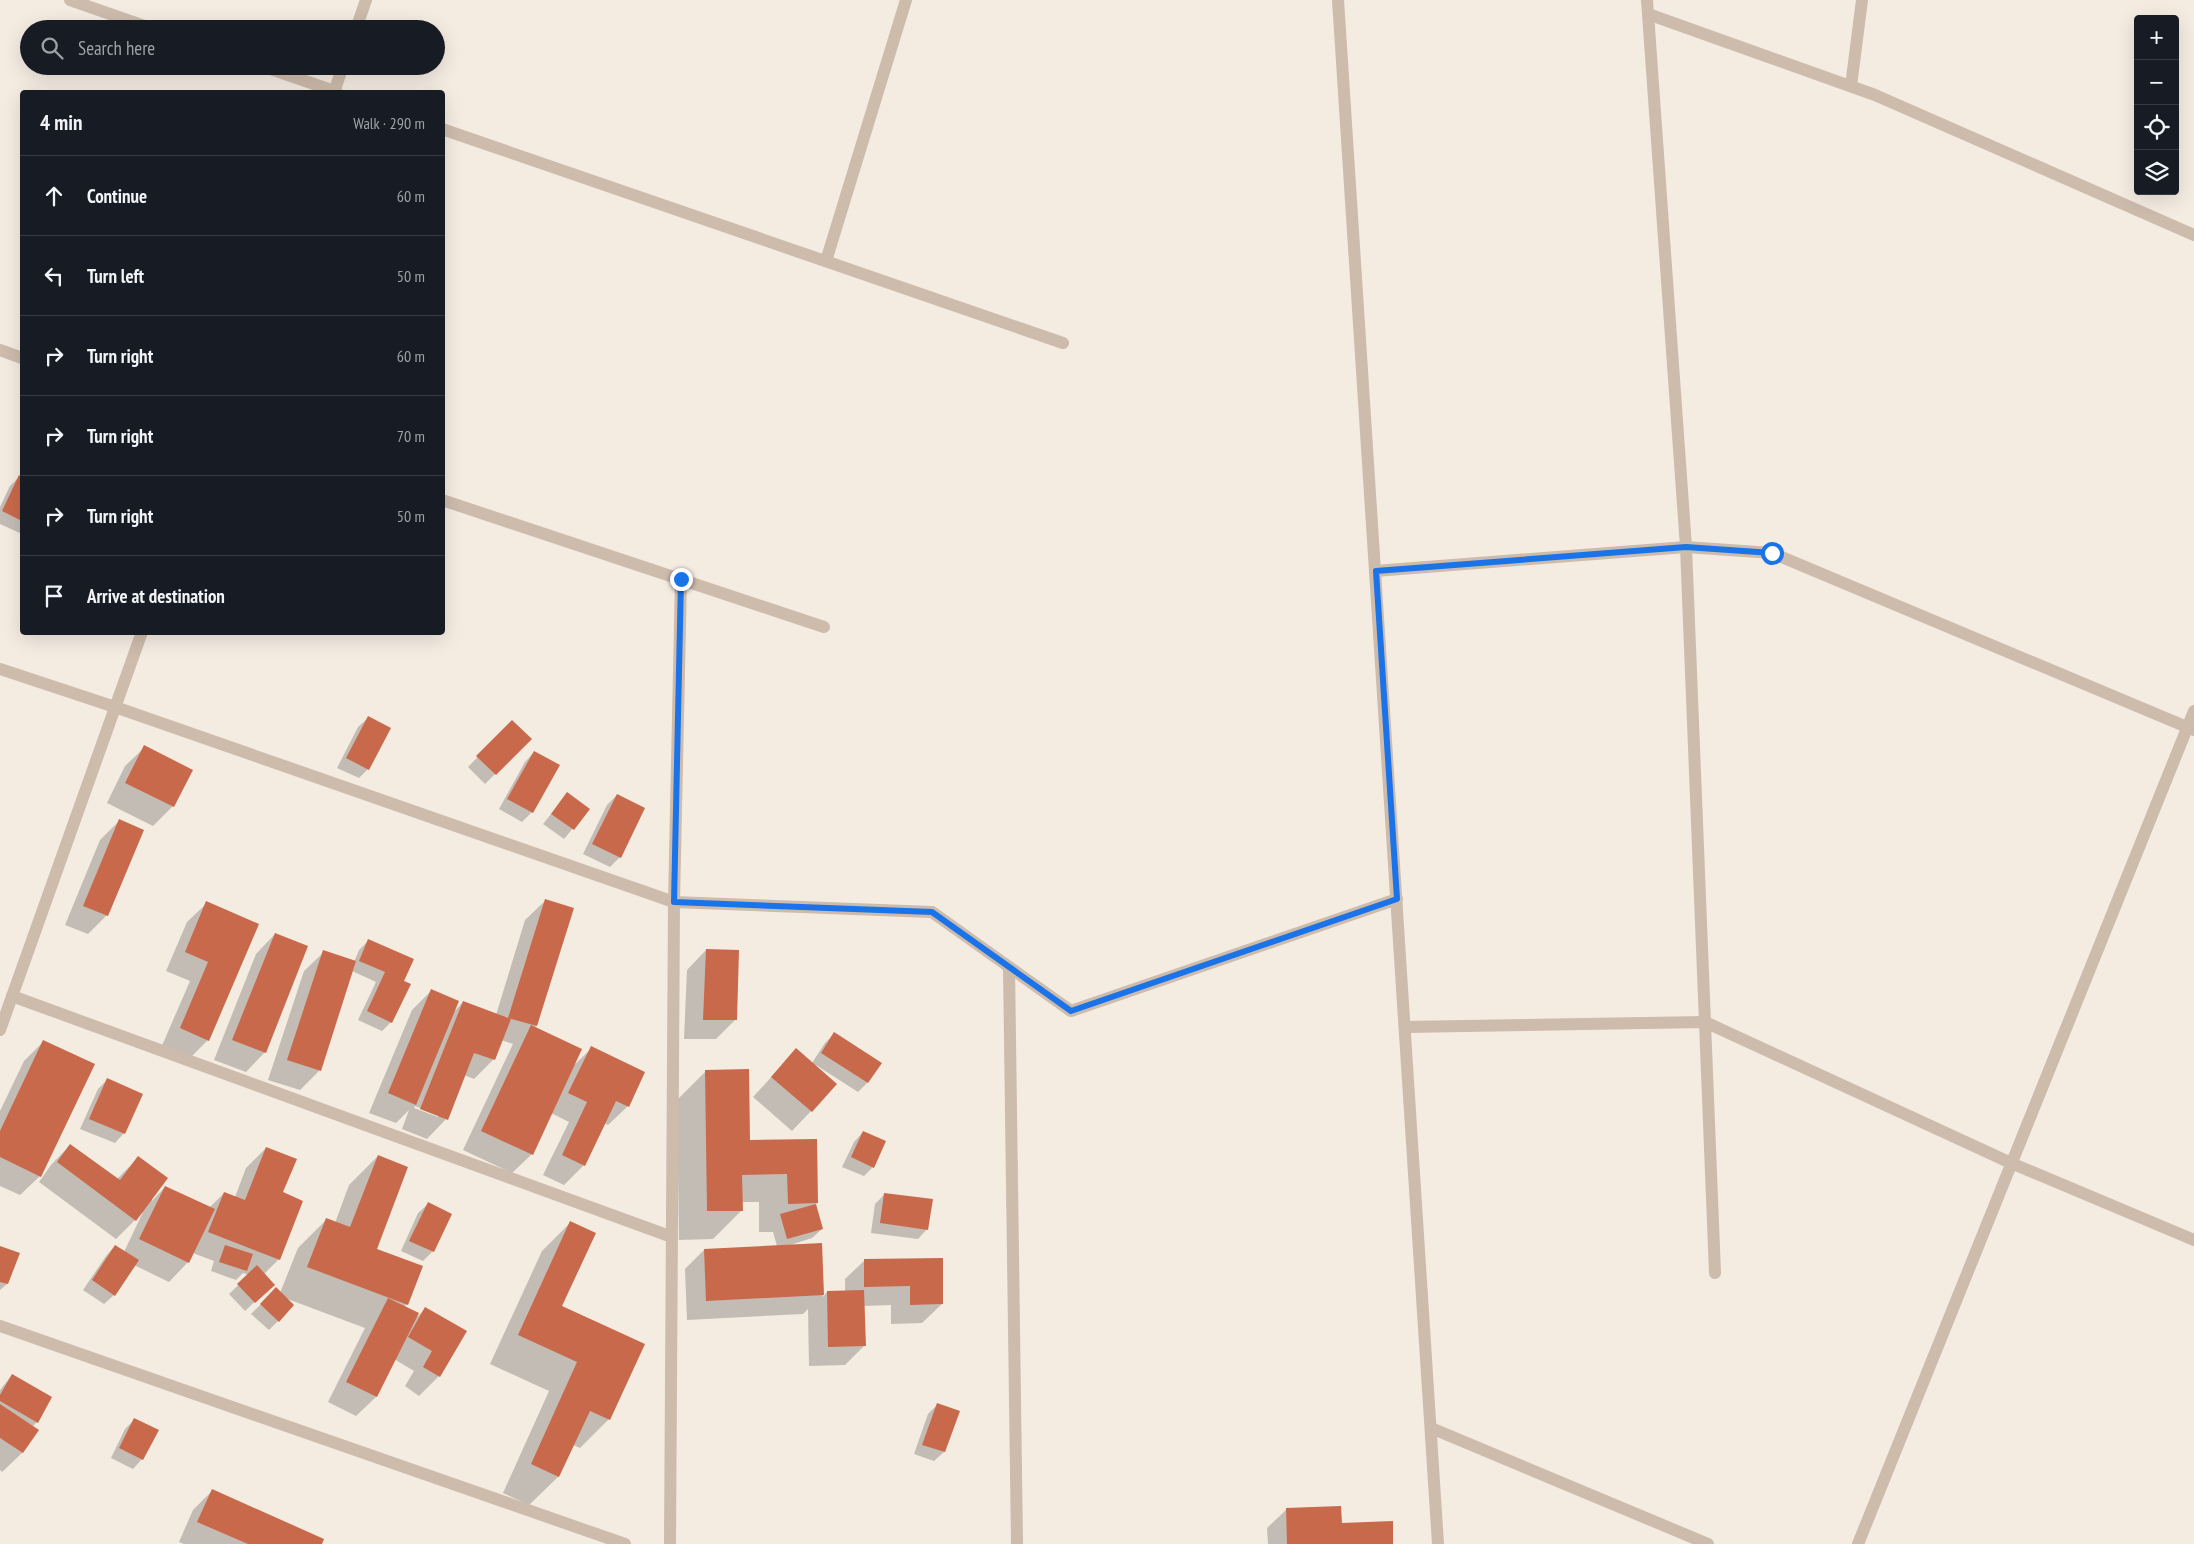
<!DOCTYPE html>
<html lang="en">
<head>
<meta charset="utf-8">
<style>
  body { margin:0; font-family:"PT Sans Narrow",sans-serif; background:#242831; color:#f1f3f6 }
  .controls { position:absolute; right:15px; top:15px; display:grid; overflow:hidden; border-radius:5px; box-shadow:0 5px 20px #0002 }
  .controls button { width:45px; height:45px; display:grid; place-items:center; padding:0; border:0; border-bottom:1px solid #363941; background:#171b24; color:#f1f3f6; font:25px sans-serif }
  .stop { position:absolute; width:15px; height:15px; margin:-11px; border:4px solid #1a73e8; border-radius:50%; background:#fff }
  .stop.end { background:#1a73e8; border-color:#fff; box-shadow:0 1px 5px #0008 }
  .list { margin:0; padding:0; list-style:none }
  h2 { display:flex; justify-content:space-between; align-items:center; height:65px; margin:0; padding:0 20px; font-size:21px }
  h2 small { font-size:16px; font-weight:400; color:#9ea1a6 }
  .list li { display:grid; grid-template-columns:32px 1fr auto; gap:15px; align-items:center; box-sizing:border-box; height:80px; padding:0 20px; border-top:1px solid #363941 }
  .list b { display:block; font-size:19px; white-space:nowrap }
  .list em { font-size:16px; font-style:normal; color:#9ea1a6 }
  .icon { flex:none; width:28px; height:28px; fill:none; stroke:currentColor; stroke-width:2; stroke-linecap:round; stroke-linejoin:round }
  .map { position:relative; flex:none; width:2194px; height:1544px; overflow:hidden }
  .search { position:absolute; background:#171b24; box-shadow:0 5px 20px #0002; left:20px; top:20px; width:425px; height:55px; display:flex; align-items:center; gap:12px; box-sizing:border-box; padding:0 18px; border-radius:28px; color:#9ea1a6; font-size:19px }
  .panel { position:absolute; background:#171b24; box-shadow:0 5px 20px #0002; left:20px; top:90px; width:425px; height:545px; border-radius:5px }
  .map>svg:first-child { display:block }
  .shadow { fill:#0003; fill-rule:evenodd }
  .building { fill:#c8694b }
  .lines { fill:none; stroke-linecap:round; stroke-linejoin:round }
  .street { stroke:#cdbbac; stroke-width:12 }
  .route { stroke:#1a73e8; stroke-width:6 }
</style>
</head>
<body>
<div class="map">
<svg width="2194" height="1544" viewBox="0 0 2194 1544">
  <rect width="100%" height="100%" fill="#f4ebe1"/>
  <g class="shadow">
    <polygon points="19,477 22,478 22,534 0,524 0,507 10,486"/>
    <polygon points="368,718 368,769 359,778 337,768 358,727"/>
    <polygon points="512,722 530,739 485,784 468,767"/>
    <polygon points="145,747 173,806 153,826 107,803 125,766"/>
    <polygon points="534,752 558,765 532,812 522,822 499,809 525,762"/>
    <polygon points="567,794 588,810 564,839 543,824"/>
    <polygon points="617,795 644,808 620,857 610,867 583,854 607,805"/>
    <polygon points="119,821 107,915 88,934 65,925 100,840"/>
    <path d="M545,901L572,909L536,1026L534,1028L572,1067L592,1048L628,1106L608,1125L604,1123L584,1165L564,1185L543,1175L569,1122L551,1113L532,1154L512,1173L463,1150L513,1044L501,1040L493,1060L474,1079L464,1075L446,1119L427,1139L402,1129L409,1110L396,1123L369,1113L412,1010L431,991L453,1013L463,1002L496,1015L525,920ZM415,1106L438,1115V1117L414,1108Z"/>
    <polygon points="207,903 257,924 208,1040 189,1059 161,1048 190,981 166,971 187,922"/>
    <polygon points="275,934 265,1052 246,1072 214,1060 256,954"/>
    <polygon points="368,941 403,982 391,1022 382,1031 358,1020 376,982 352,971 319,1071 300,1090 268,1080 304,971 324,952 354,962 359,950"/>
    <polygon points="706,950 735,1020 716,1039 684,1039 687,970"/>
    <polygon points="835,1033 880,1063 867,1083 858,1092 816,1065 811,1111 792,1131 753,1097 796,1050 812,1063 825,1043"/>
    <polygon points="44,1041 40,1176 20,1195 0,1186 0,1111 24,1061"/>
    <polygon points="706,1071 748,1141 816,1140 817,1203 815,1205 822,1229 812,1238 790,1245 820,1244 823,1297 827,1292 845,1292 845,1279 865,1260 942,1304 922,1323 891,1324 891,1305 863,1306 864,1346 845,1365 809,1366 808,1309 803,1314 687,1320 685,1269 704,1250 777,1246 773,1232 759,1232 759,1202 742,1202 742,1210 713,1239 679,1240 677,1100"/>
    <polygon points="107,1080 124,1133 115,1143 80,1129 98,1089"/>
    <polygon points="863,1132 873,1167 864,1176 842,1167 854,1142"/>
    <polygon points="70,1145 117,1179 138,1158 152,1201 165,1187 209,1208 224,1193 235,1197 246,1168 266,1148 282,1193 279,1259 263,1275 263,1294 245,1311 229,1294 249,1275 243,1273 236,1280 211,1271 214,1261 193,1253 188,1262 169,1282 134,1265 114,1295 104,1304 83,1290 106,1256 115,1246 124,1252 143,1212 116,1239 39,1182 51,1165"/>
    <polygon points="378,1156 375,1249 407,1304 404,1307 415,1319 426,1308 439,1376 419,1396 405,1386 414,1371 394,1359 376,1397 356,1416 328,1402 365,1328 285,1298 293,1306 269,1330 251,1314 276,1289 280,1293 298,1248 326,1220 335,1223 349,1185"/>
    <polygon points="884,1195 927,1229 918,1239 871,1233 875,1204"/>
    <polygon points="428,1204 433,1251 423,1261 401,1251 418,1213"/>
    <polygon points="571,1222 561,1307 609,1419 580,1448 573,1445 558,1477 529,1505 503,1493 549,1391 490,1364 542,1251"/>
    <polygon points="0,1247 18,1254 7,1284 0,1290"/>
    <polygon points="12,1375 37,1422 32,1427 37,1430 22,1453 2,1472 0,1470 0,1390"/>
    <polygon points="938,1404 959,1412 944,1452 934,1461 914,1454 928,1414"/>
    <polygon points="134,1420 142,1459 133,1469 111,1458 125,1429"/>
    <polygon points="212,1491 321,1544 184,1544 179,1542 193,1510"/>
    <polygon points="1287,1509 1341,1524 1392,1544 1268,1544 1267,1528"/>
  </g>
  <g class="building">
    <polygon points="19,475 22,477 22,521 2,511"/>
    <polygon points="368,716 391,728 369,770 346,758"/>
    <polygon points="512,720 532,739 496,775 476,756"/>
    <polygon points="144,745 193,770 174,807 125,783"/>
    <polygon points="534,751 560,765 533,813 507,799"/>
    <polygon points="567,792 590,809 574,830 551,814"/>
    <polygon points="617,794 645,808 621,858 592,844"/>
    <polygon points="119,819 144,830 108,916 83,906"/>
    <polygon points="545,899 574,908 537,1026 508,1018"/>
    <polygon points="206,901 259,924 209,1041 180,1028 208,962 185,952"/>
    <polygon points="275,933 308,946 266,1053 232,1040"/>
    <polygon points="368,939 414,959 404,981 411,984 392,1023 367,1011 385,972 359,961"/>
    <polygon points="706,949 739,950 737,1020 703,1020"/>
    <polygon points="323,950 356,961 321,1071 287,1060"/>
    <polygon points="431,989 459,1001 416,1105 388,1093"/>
    <polygon points="463,1001 511,1019 495,1060 474,1053 448,1120 420,1109"/>
    <polygon points="531,1025 582,1049 533,1155 481,1131"/>
    <polygon points="834,1032 882,1063 868,1083 821,1053"/>
    <polygon points="43,1040 95,1064 41,1177 0,1157 0,1131"/>
    <polygon points="591,1046 645,1072 629,1107 616,1101 585,1166 562,1155 587,1102 568,1093"/>
    <polygon points="796,1048 837,1084 812,1112 771,1077"/>
    <polygon points="749,1069 750,1140 817,1139 818,1203 788,1204 787,1174 742,1175 743,1211 707,1211 705,1070"/>
    <polygon points="107,1078 143,1094 125,1134 89,1119"/>
    <polygon points="863,1131 886,1141 874,1168 851,1157"/>
    <polygon points="70,1144 120,1180 138,1156 168,1178 136,1221 57,1162"/>
    <polygon points="266,1147 297,1159 283,1192 303,1201 280,1260 208,1232 224,1192 245,1200"/>
    <polygon points="378,1155 408,1167 377,1249 423,1266 408,1305 307,1267 326,1218 350,1227"/>
    <polygon points="165,1186 215,1209 189,1263 139,1239"/>
    <polygon points="884,1193 933,1199 928,1230 880,1223"/>
    <polygon points="428,1202 452,1214 434,1252 409,1241"/>
    <polygon points="816,1204 823,1229 787,1239 780,1214"/>
    <polygon points="570,1221 596,1233 562,1306 645,1344 610,1420 590,1411 559,1477 531,1464 577,1362 518,1335"/>
    <polygon points="822,1243 824,1295 706,1301 704,1249"/>
    <polygon points="115,1245 139,1260 115,1296 92,1280"/>
    <polygon points="225,1245 253,1254 247,1271 219,1262"/>
    <polygon points="0,1246 20,1253 8,1284 0,1282"/>
    <polygon points="943,1258 943,1304 910,1305 910,1286 864,1287 864,1259"/>
    <polygon points="257,1265 275,1285 255,1303 237,1284"/>
    <polygon points="276,1287 294,1305 279,1322 260,1304"/>
    <polygon points="864,1290 866,1346 828,1347 827,1291"/>
    <polygon points="388,1298 419,1313 377,1397 346,1382"/>
    <polygon points="425,1307 467,1331 440,1377 423,1367 432,1351 408,1337"/>
    <polygon points="12,1374 52,1397 38,1423 0,1401 0,1395"/>
    <polygon points="937,1403 960,1411 945,1452 922,1445"/>
    <polygon points="0,1404 39,1430 23,1453 0,1438"/>
    <polygon points="134,1418 159,1430 143,1460 119,1448"/>
    <polygon points="212,1489 324,1539 322,1544 248,1544 197,1522"/>
    <polygon points="1341,1506 1342,1523 1393,1521 1393,1544 1287,1544 1286,1508"/>
  </g>
  <g class="lines">
    <g class="street">
      <polyline points="70,0 153,29"/>
      <polyline points="1338,0 1438,1544"/>
      <polyline points="1647,0 1686,547 1715,1273"/>
      <polyline points="1648,14 1875,95 2194,235"/>
      <polyline points="356,29 366,0"/>
      <polyline points="262,66 337,92"/>
      <polyline points="1851,86 1862,0"/>
      <polyline points="334,92 343,66"/>
      <polyline points="442,129 1063,343"/>
      <polyline points="826,261 906,0"/>
      <polyline points="0,350 22,358"/>
      <polyline points="442,500 824,627"/>
      <polyline points="1375,571 1686,547 1772,553 2194,730"/>
      <polyline points="0,669 115,707 674,902 932,912 1071,1011 1397,899"/>
      <polyline points="1009,967 1017,1544"/>
      <polyline points="12,996 672,1237"/>
      <polyline points="1405,1027 1705,1022 2011,1163 2194,1240"/>
      <polyline points="0,1030 142,632"/>
      <polyline points="0,1326 625,1544"/>
      <polyline points="1431,1428 1708,1544"/>
      <polyline points="670,1544 674,902 681,579"/>
      <polyline points="1858,1544 2194,711"/>
    </g>
  </g>
  <g class="lines">
    <polyline class="route" points="681,579 674,902 932,912 1071,1011 1397,899 1376,571 1686,547 1772,553"/>
  </g>
</svg>
<div class="controls">
<button>+</button>
<button>−</button>
<button><svg class="icon" aria-label="locate" viewBox="0 0 24 24"><circle cx="12" cy="12" r="6"/><path d="M12 2v4M12 18v4M2 12h4M18 12h4"/></svg></button>
<button><svg class="icon" aria-label="layers" viewBox="0 0 24 24"><path d="M12 4l9 5-9 5-9-5zM3 14l9 5 9-5"/></svg></button>
</div>
<div class="stop" style="left:1772px;top:553px"></div>
<div class="stop end" style="left:681px;top:579px"></div>
<div class="search"><svg class="icon" aria-label="search" viewBox="0 0 24 24"><circle cx="10" cy="10" r="6"/><path d="M15 15l6 6"/></svg>Search here</div>
<section class="panel">
<h2>4 min<small>Walk · 290 m</small></h2>
<ul class="list">
<li><svg class="icon" aria-label="ahead" viewBox="0 0 24 24"><path d="M12 20V5M6 11l6-6 6 6"/></svg><div><b>Continue</b></div><em>60 m</em></li>
<li><svg class="icon" aria-label="left" viewBox="0 0 24 24"><path d="M17 20v-9H6M10 6l-5 5 5 5"/></svg><div><b>Turn left</b></div><em>50 m</em></li>
<li><svg class="icon" aria-label="right" viewBox="0 0 24 24"><path d="M7 20v-9h11M14 6l5 5-5 5"/></svg><div><b>Turn right</b></div><em>60 m</em></li>
<li><svg class="icon" aria-label="right" viewBox="0 0 24 24"><path d="M7 20v-9h11M14 6l5 5-5 5"/></svg><div><b>Turn right</b></div><em>70 m</em></li>
<li><svg class="icon" aria-label="right" viewBox="0 0 24 24"><path d="M7 20v-9h11M14 6l5 5-5 5"/></svg><div><b>Turn right</b></div><em>50 m</em></li>
<li><svg class="icon" aria-label="arrive" viewBox="0 0 24 24"><path d="M6 21V4h12l-3 4 3 4H6"/></svg><div><b>Arrive at destination</b></div></li>
</ul>
</section>
</div>
</body>
</html>
